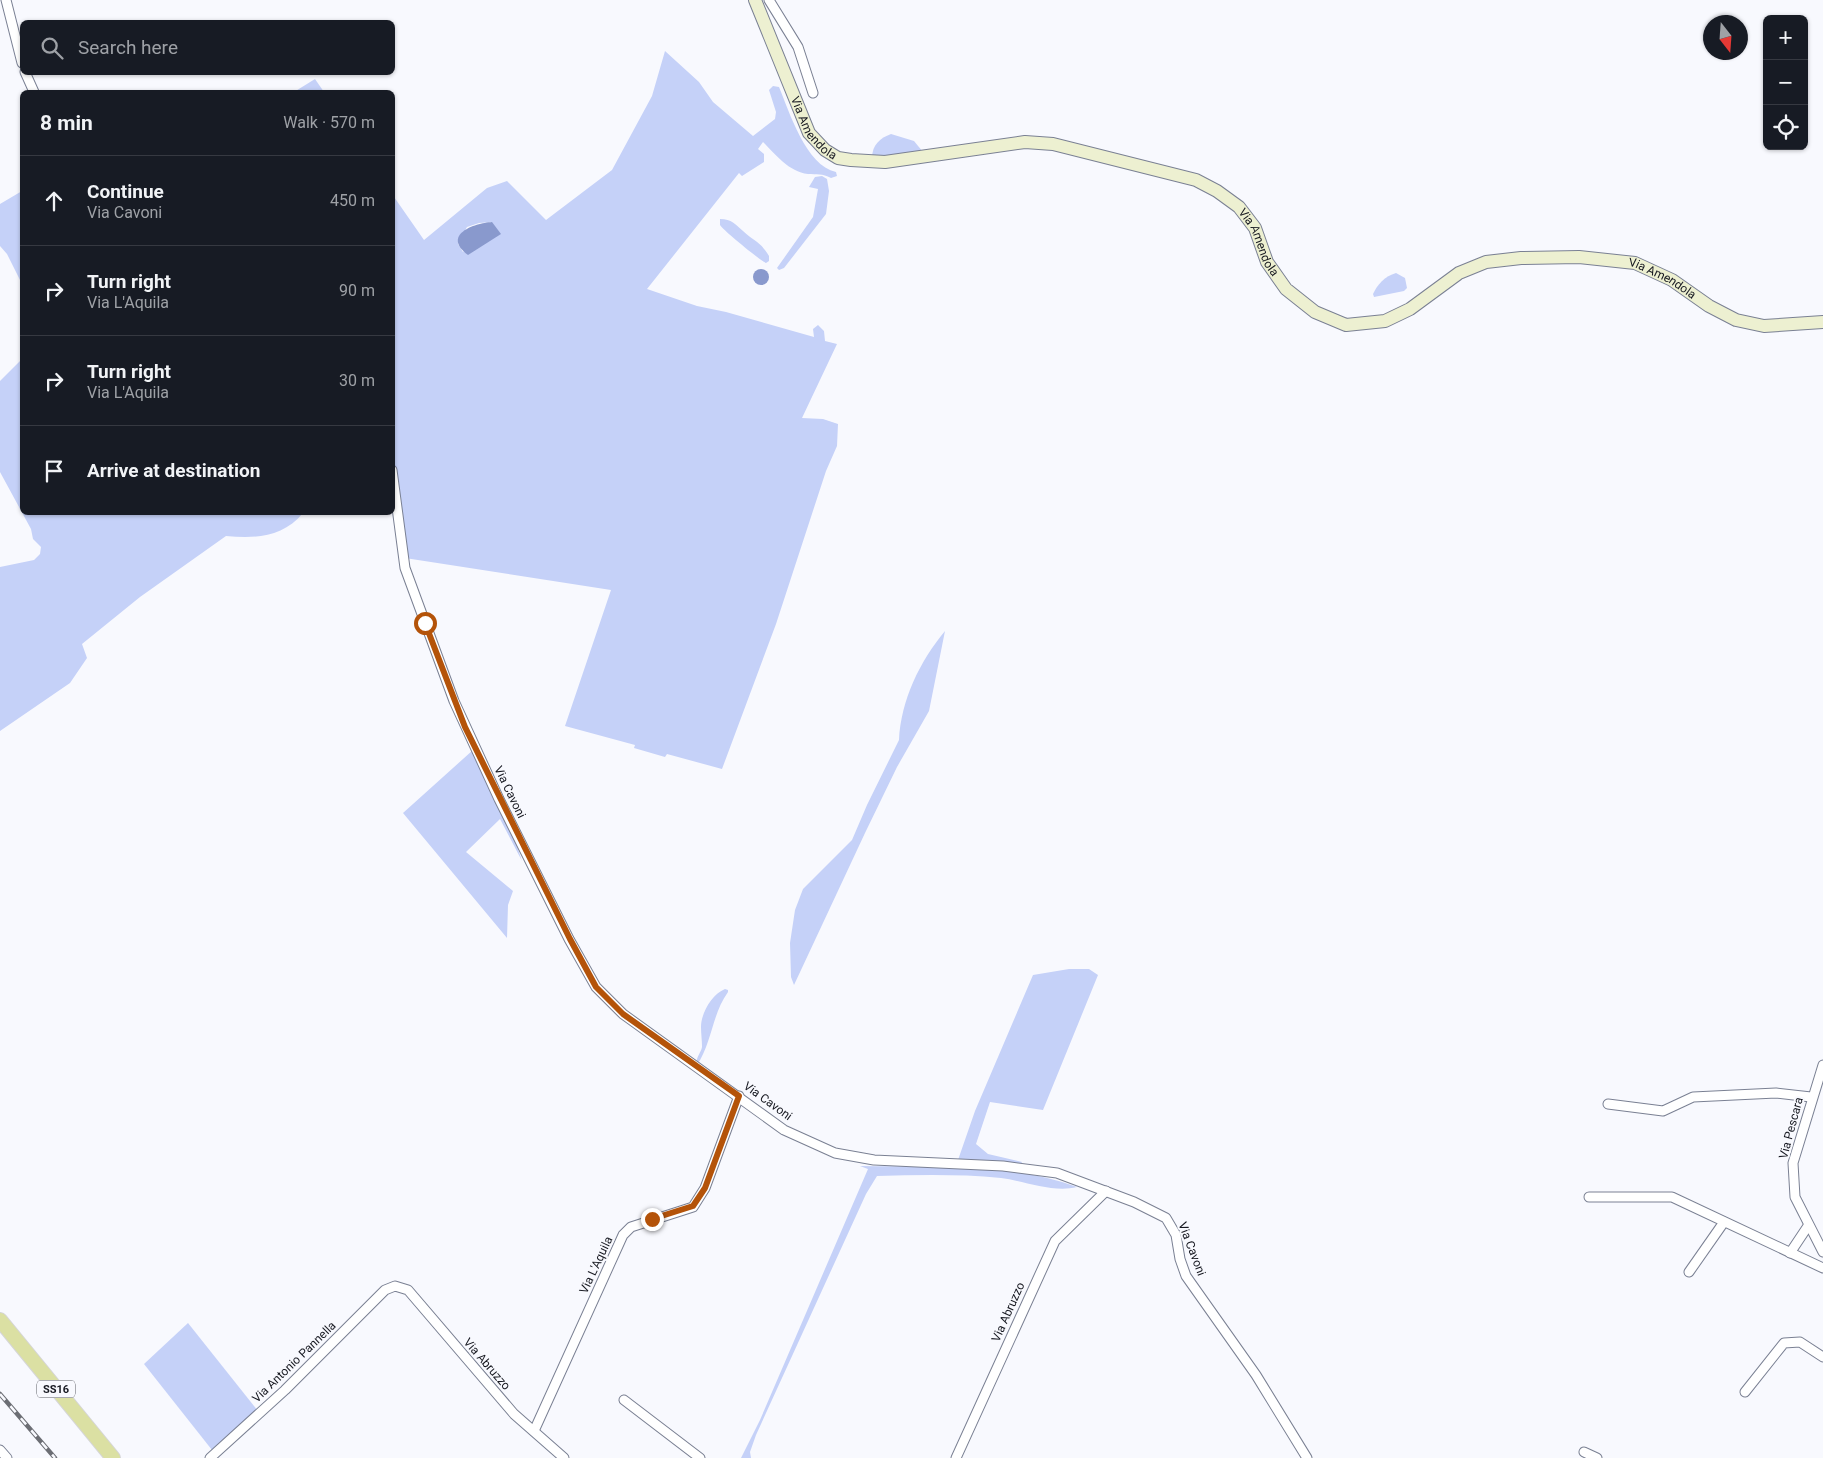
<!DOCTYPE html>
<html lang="en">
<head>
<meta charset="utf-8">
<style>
  body { margin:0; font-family:Roboto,sans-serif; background:#20242c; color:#f1f3f6 }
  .controls { position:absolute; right:15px; top:15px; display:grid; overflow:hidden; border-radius:8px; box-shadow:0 1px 4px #0004 }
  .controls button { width:45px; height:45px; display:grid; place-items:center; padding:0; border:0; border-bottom:1px solid #363941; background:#171b24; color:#f1f3f6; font:25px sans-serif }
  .compass { position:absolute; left:1703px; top:15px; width:45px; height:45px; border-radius:50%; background:#171b24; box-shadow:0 1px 4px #0004; rotate:163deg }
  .stop { position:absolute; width:15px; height:15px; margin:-11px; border:4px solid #b45309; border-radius:50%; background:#fff }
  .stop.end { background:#b45309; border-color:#fff; box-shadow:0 1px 5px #0008 }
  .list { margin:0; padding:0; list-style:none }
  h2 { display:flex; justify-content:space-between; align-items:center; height:65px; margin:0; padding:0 20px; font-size:21px }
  h2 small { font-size:16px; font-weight:400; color:#9ea1a6 }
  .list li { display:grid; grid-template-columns:32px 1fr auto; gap:15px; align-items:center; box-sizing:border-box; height:90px; padding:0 20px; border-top:1px solid #363941 }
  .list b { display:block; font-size:19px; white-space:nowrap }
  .list p { margin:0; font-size:16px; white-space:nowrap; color:#9ea1a6 }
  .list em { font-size:16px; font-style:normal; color:#9ea1a6 }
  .icon { flex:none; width:28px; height:28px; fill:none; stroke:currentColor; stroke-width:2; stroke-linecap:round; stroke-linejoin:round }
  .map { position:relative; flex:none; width:1823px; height:1458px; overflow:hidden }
  .search { position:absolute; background:#171b24; box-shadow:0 1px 4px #0004; left:20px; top:20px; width:375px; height:55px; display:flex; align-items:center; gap:12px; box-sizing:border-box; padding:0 18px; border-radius:8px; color:#9ea1a6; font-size:19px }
  .panel { position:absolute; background:#171b24; box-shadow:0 1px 4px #0004; left:20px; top:90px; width:375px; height:425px; border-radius:8px }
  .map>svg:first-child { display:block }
  .green { fill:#c5d1f8; fill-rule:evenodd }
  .water { fill:#8999cd }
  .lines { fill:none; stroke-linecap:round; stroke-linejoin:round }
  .street-casing { stroke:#7a8093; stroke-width:11 }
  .secondary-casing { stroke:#7a8093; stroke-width:14 }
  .primary-casing { stroke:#d5d5d7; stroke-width:16 }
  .street { stroke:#fff; stroke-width:9 }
  .secondary { stroke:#edf0d1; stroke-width:12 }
  .primary { stroke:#dbe0a3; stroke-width:14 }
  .rail-casing { stroke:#6c6e74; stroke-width:4.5 }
  .rail { stroke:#f8f9fe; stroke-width:2.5; stroke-dasharray:8; stroke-linecap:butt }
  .route { stroke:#b45309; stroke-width:6 }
  .labels { text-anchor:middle; stroke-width:4; stroke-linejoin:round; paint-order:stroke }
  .shield { fill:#f8f9fe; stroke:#5a5c63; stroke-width:1 }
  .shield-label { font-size:11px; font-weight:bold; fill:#161820 }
  .street-label { font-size:12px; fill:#161820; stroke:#f8f9fe }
</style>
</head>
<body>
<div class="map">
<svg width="1823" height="1458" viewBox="0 0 1823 1458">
  <rect width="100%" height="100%" fill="#f8f9fe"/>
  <g class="green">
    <path d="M665,51L699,82L713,102L753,136L775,119L776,112L769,90L773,86L779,87C789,111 806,166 836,172L837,176L831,178C822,173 817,175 808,174C789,172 775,154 763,142L758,149L764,154V162L742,176L739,173L647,289L697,306L726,312L814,337L813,329L818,325L824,331L825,341L837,344L802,418L823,419L838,424L837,446L826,471L776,624L722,769L667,754L665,757L634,748L635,745L565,726L611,590L405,558L392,453V194L424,240L487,188L507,181L546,220L612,170L652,96ZM492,222L463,252L458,244L467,227L479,223Z"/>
    <polygon points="315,79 324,92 294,92"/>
    <path d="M891,134L914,141L923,152L872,158C872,145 880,138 891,134Z"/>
    <polygon points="815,177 822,176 827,179 829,191 826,214 784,268 779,270 777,268 813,217 818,189 809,187"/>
    <polygon points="22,191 22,284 7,254 0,246 0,204"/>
    <path d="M720,219C732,219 735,224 743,231C755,242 760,241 769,256V261L766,263C761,261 724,231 720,225Z"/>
    <path d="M1396,273L1405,278L1407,288L1404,291L1374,297L1373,294C1377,285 1385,276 1396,273Z"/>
    <path d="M22,359V512L303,513C283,537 256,539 226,536L140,597L82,644L87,658L70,683L0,731V567L34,560L40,554L41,547L33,539L31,529L0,472V381Z"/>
    <path d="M945,631L929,711L897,767L865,833L794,985L791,977L790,943L795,910L803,889L852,840L867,805L899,740C901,700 920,661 945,631Z"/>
    <polygon points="473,750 514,837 522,861 500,819 466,852 513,891 508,905 507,938 403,813"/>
    <polygon points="1069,969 1089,969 1098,975 1043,1110 990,1102 976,1144 988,1154 1022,1162 1020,1166 958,1160 975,1111 1033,975"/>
    <path d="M725,989L728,990V992C712,1014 712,1043 697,1065C695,1058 701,1053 702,1047C702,1040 701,1034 701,1027C701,1013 712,994 725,989Z"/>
    <path d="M860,1166C930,1167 1010,1162 1077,1187C1053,1193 1025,1181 1001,1178C960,1174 918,1175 877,1176L866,1194L756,1435L750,1452L751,1458H741L760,1420L868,1169Z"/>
    <polygon points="188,1323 258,1411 212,1450 144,1364"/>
  </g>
  <g class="water">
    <path d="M492,222L501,234L468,255C441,235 474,223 492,222Z"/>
    <circle cx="761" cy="277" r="8"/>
  </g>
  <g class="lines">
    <g class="street-casing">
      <g id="street">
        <polyline points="6,0 22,63"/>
        <polyline points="769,0 798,47 813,93"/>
        <polyline points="25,72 34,92"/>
        <polyline points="392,470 405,568 454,701 499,799 569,939 596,987 623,1014 784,1130 835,1153 874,1160 1003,1166 1057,1173 1134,1202 1166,1218 1176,1235 1180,1259 1186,1276 1256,1375 1307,1458"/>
        <polyline points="1823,1065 1793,1163 1795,1197 1823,1252"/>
        <polyline points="1608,1104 1663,1111 1693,1097 1776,1093 1811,1097"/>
        <polyline points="1589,1197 1672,1197 1823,1268"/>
        <polyline points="1790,1253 1808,1226"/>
        <polyline points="1689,1272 1724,1222"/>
        <polyline points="1745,1392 1784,1343 1800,1342 1823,1357"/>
        <polyline points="624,1400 700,1458"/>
        <polyline points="534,1431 623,1235 631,1227 693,1207 705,1188 739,1096"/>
        <polyline points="0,1450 7,1458"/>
        <polyline points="1584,1452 1597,1458"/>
        <polyline points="210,1458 285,1390 385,1290 395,1286 408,1290 514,1414 564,1458"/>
        <polyline points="956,1458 1055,1241 1106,1191"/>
      </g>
    </g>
    <g class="secondary-casing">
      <g id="secondary">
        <path id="s1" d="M755,0L809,133L825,150L838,158L851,160L885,162L1025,142L1053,144L1196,180L1217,191L1239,207L1255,228L1267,262L1286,289L1315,312L1346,325L1385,321L1410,309L1459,273L1486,262L1521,258L1579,257L1635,263L1672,280L1709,306L1736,320L1764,326L1823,322"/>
      </g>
    </g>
    <g class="primary-casing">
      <polyline id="primary" points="0,1320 113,1458"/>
    </g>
    <use href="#street" class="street"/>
    <use href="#secondary" class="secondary"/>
    <use href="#primary" class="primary"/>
    <g class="rail-casing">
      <polyline id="rail" points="0,1394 55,1458"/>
    </g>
    <use href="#rail" class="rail"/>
  </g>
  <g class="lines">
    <polyline class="route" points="425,623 465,727 570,939 596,987 623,1014 739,1096 705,1188 693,1206 652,1219"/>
  </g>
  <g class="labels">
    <rect class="shield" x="37" y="1380.5" width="38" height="17" rx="4"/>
    <g class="shield-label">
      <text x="56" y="1393">SS16</text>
    </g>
    <g class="street-label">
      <text dy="4" stroke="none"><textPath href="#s1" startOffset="142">Via Amendola</textPath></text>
      <text dy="4" stroke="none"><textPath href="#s1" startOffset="638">Via Amendola</textPath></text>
      <text dy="4" stroke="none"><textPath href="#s1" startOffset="1101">Via Amendola</textPath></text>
      <text transform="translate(510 792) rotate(64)" y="4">Via Cavoni</text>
      <text transform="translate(768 1101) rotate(36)" y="4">Via Cavoni</text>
      <text transform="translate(1791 1128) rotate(-75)" y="4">Via Pescara</text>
      <text transform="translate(1192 1249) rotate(69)" y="4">Via Cavoni</text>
      <text transform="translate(596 1265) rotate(-65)" y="4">Via L'Aquila</text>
      <text transform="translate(1008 1312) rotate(-66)" y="4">Via Abruzzo</text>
      <text transform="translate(294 1362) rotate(-44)" y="4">Via Antonio Pannella</text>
      <text transform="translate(487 1364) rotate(49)" y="4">Via Abruzzo</text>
    </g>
  </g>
</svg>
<div class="controls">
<button>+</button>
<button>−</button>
<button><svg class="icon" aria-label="locate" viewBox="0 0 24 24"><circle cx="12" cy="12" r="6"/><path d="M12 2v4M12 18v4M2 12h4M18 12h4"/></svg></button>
</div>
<svg class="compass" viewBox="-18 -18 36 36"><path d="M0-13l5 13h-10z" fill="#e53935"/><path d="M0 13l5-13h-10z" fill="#9ea1a6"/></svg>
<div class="stop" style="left:425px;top:623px"></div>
<div class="stop end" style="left:652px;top:1219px"></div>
<div class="search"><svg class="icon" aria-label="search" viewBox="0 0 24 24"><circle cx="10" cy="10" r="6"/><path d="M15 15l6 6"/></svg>Search here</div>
<section class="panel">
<h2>8 min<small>Walk · 570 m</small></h2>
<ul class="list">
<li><svg class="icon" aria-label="ahead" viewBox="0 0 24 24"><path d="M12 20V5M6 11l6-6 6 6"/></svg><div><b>Continue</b><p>Via Cavoni</p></div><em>450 m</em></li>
<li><svg class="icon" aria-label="right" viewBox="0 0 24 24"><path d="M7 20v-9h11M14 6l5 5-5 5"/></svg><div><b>Turn right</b><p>Via L'Aquila</p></div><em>90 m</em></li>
<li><svg class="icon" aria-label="right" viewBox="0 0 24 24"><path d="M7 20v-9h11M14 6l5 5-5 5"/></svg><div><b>Turn right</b><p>Via L'Aquila</p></div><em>30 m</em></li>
<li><svg class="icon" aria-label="arrive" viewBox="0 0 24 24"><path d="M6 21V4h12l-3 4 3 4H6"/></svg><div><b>Arrive at destination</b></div></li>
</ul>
</section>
</div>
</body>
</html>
